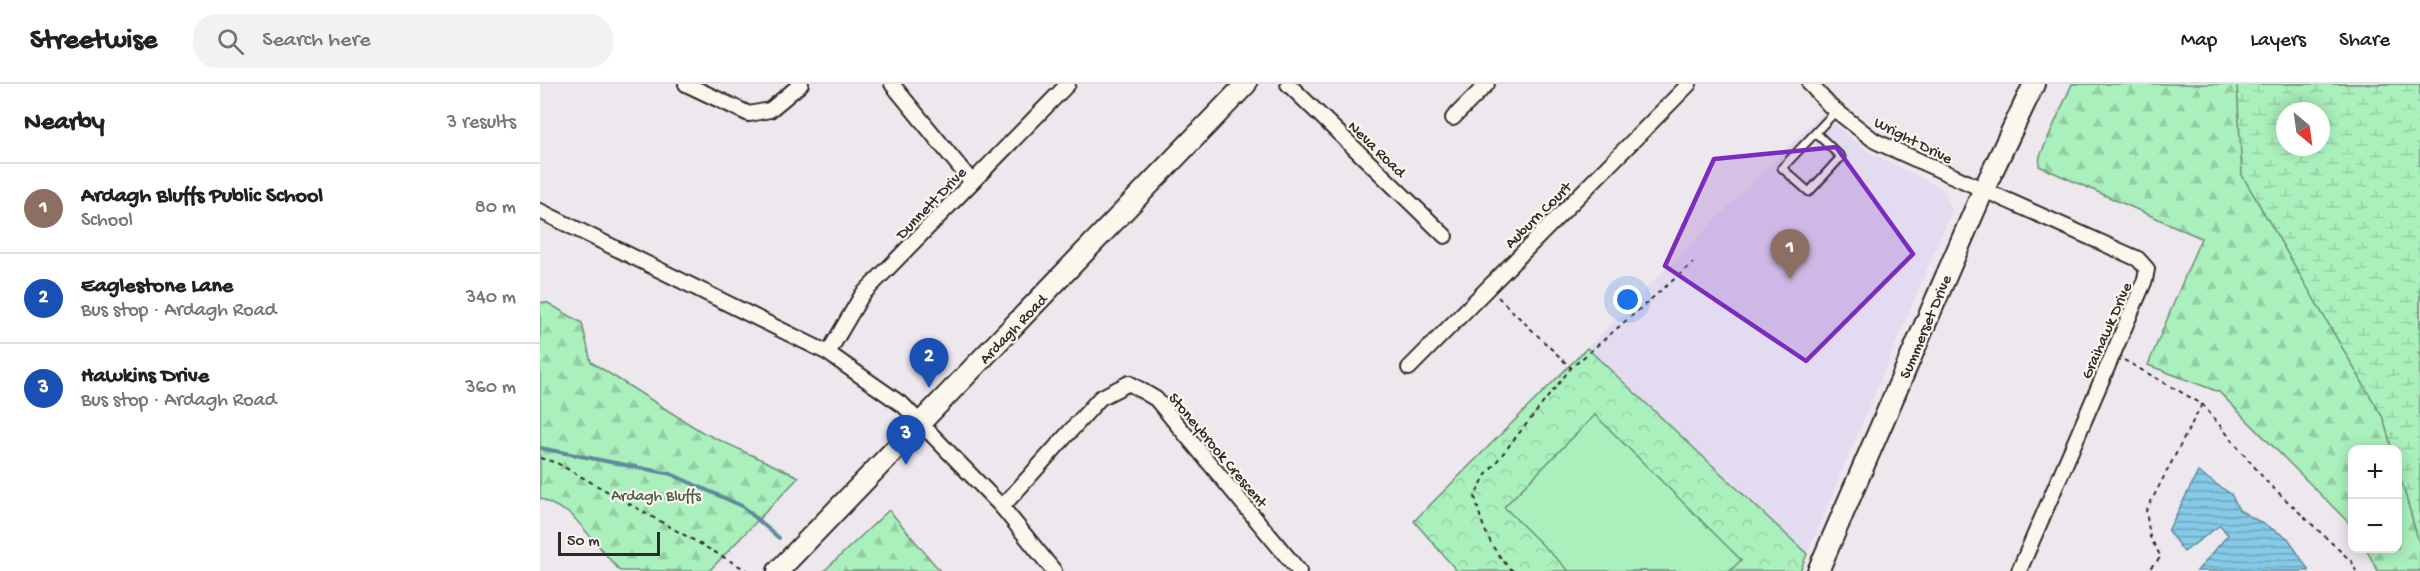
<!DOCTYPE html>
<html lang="en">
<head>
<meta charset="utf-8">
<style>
  body { margin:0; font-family:"Gochi Hand",sans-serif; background:#f2f2f2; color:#202124 }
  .controls { position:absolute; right:18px; bottom:18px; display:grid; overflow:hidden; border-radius:12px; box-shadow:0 3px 15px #0003 }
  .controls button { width:54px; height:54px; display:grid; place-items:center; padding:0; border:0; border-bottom:2px solid #e0e0e0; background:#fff; color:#202124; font:30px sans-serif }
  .compass { position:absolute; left:1736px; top:18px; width:54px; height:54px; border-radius:50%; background:#fff; box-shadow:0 3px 15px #0003; rotate:151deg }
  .scale { position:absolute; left:18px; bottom:15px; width:102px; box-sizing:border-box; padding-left:6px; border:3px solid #2b2b2b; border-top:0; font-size:16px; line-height:21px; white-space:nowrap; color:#2b2b2b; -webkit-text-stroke:4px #fbf7ec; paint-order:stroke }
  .you { position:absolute; left:1088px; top:216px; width:21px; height:21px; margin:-15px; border:4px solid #fff; border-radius:50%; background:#1a73e8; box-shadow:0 0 0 9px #1a73e833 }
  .badge { display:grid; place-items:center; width:39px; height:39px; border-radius:50%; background:#d1495b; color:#fff; font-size:20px; font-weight:700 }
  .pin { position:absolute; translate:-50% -50px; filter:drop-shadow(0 2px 3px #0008) }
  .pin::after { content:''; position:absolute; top:32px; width:21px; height:18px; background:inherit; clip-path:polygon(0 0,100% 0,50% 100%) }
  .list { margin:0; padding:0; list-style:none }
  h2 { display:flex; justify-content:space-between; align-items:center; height:78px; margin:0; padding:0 24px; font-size:26px }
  h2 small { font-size:20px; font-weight:400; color:#757577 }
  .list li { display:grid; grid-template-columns:39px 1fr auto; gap:18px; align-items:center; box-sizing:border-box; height:90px; padding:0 24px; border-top:2px solid #e0e0e0 }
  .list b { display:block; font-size:22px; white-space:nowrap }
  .list p { margin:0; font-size:20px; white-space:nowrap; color:#757577 }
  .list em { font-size:20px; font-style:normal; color:#757577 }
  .icon { flex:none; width:33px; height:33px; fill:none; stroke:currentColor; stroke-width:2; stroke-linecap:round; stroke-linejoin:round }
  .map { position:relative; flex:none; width:1880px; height:487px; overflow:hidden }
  header { display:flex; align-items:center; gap:36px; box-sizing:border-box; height:84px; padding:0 30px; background:#fff; border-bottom:2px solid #e0e0e0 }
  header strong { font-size:28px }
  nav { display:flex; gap:33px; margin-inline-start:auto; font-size:21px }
  .search { width:420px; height:54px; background:#f2f2f2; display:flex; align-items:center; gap:15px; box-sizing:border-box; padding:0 21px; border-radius:24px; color:#757577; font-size:22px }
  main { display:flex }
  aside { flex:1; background:#fff }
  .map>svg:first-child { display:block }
  .built { fill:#e3dcf0 }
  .forest { fill:url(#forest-firs); stroke:#6a8e74; stroke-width:1.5; fill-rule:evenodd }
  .wetland { fill:url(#wetland-marsh); stroke:#6a8e74; stroke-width:1.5; fill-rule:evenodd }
  .park { fill:url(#park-crowns); stroke:#6a8e74; stroke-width:1.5 }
  .pitch { fill:#aaf0bc; stroke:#6a8e74; stroke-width:1.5 }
  .water { fill:url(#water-rules); stroke:#618a9c; stroke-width:1.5 }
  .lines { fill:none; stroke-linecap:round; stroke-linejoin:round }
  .stream { stroke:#618a9c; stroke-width:4 }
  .lane-casing { stroke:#2b2b2b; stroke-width:11 }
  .street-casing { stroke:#2b2b2b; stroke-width:18 }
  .secondary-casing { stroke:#2b2b2b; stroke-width:24 }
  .path { stroke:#2b2b2b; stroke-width:2; stroke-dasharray:4.5 4.5; stroke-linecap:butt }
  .lane { stroke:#fbf7ec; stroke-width:7 }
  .street { stroke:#fbf7ec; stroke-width:14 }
  .secondary { stroke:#fbf7ec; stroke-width:20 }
  .marked { fill:#7b2cbf; fill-opacity:0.2; stroke:#7b2cbf; stroke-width:4.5; stroke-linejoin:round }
  .labels { text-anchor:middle; stroke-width:4.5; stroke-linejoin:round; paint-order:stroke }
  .street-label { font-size:16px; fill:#2b2b2b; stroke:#fbf7ec }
  .park-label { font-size:16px; fill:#4b5c4f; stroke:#fbf7ec }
</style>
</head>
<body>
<header>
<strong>Streetwise</strong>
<div class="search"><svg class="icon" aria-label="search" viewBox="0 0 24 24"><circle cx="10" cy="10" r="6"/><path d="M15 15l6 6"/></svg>Search here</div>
<nav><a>Map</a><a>Layers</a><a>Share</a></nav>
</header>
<main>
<aside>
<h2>Nearby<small>3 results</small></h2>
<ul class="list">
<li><span class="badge" style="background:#8d6e63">1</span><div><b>Ardagh Bluffs Public School</b><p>School</p></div><em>80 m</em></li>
<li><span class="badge" style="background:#1a4fb4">2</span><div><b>Eaglestone Lane</b><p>Bus stop · Ardagh Road</p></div><em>340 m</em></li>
<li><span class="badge" style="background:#1a4fb4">3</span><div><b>Hawkins Drive</b><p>Bus stop · Ardagh Road</p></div><em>360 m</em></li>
</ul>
</aside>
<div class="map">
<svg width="1880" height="487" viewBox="0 0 1880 487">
  <defs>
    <pattern id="forest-firs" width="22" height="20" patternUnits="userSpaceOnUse" patternTransform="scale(1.5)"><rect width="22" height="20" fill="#aaf0bc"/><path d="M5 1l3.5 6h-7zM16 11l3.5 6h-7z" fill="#92cea2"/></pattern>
    <pattern id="wetland-marsh" width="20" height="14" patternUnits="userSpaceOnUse" patternTransform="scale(1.5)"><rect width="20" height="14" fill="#aaf0bc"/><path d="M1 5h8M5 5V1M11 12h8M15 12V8" fill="none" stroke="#92cea2"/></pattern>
    <pattern id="park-crowns" width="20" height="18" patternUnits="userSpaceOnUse" patternTransform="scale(1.5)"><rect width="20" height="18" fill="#aaf0bc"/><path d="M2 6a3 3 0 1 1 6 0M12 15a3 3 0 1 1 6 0" fill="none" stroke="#92cea2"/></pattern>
    <pattern id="water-rules" width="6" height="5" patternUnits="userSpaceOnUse" patternTransform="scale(1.5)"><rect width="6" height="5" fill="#85cae7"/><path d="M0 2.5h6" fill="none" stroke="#6da4bb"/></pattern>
  </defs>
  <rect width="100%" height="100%" fill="#ede7ee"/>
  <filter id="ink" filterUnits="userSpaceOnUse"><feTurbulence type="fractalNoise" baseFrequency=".0167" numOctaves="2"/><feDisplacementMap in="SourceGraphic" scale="12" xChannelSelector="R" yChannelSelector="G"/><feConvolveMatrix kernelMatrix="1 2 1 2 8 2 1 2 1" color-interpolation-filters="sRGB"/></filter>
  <g filter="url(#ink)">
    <polygon class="built" points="1282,29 1327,67 1403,105 1412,126 1267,470 1047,264"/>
    <g class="forest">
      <path d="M1532,0H1880V487H1838L1826,465L1858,464V366H1812V442L1679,308L1608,281L1661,154L1499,82L1500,72ZM1745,27H1781V63H1745Z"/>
      <polygon points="0,218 8,219 42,239 51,278 162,348 259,393 169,487 80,487 31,430 0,414"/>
      <polygon points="349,426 400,487 284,487"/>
    </g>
    <path class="wetland" d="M1697,0H1880V462L1858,385V366L1852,365L1843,334L1702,91ZM1745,27H1781V63H1745Z"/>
    <polygon class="park" points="1047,264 1267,470 1260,487 917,487 874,437"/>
    <polygon class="pitch" points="1055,331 1201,476 1190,487 1029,487 964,423"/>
    <polygon class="water" points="1658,388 1691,410 1699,426 1748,454 1769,487 1657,487 1688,451 1680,441 1644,468 1628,447"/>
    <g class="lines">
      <polyline class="stream" points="0,364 131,390 202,422 239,454"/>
      <g class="lane-casing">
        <polyline id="lane" points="1276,49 1301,73 1269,108 1242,84 1296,27"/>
      </g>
      <g class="street-casing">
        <g id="street">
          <polyline points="146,0 209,30 230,26 261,0"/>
          <polyline points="352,0 432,98"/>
          <polyline points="748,0 905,152"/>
          <polyline points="1270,0 1290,22 1335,57 1598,175 1607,185 1605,196 1479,487"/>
          <polyline points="913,34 947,0"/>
          <polyline points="0,127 288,269 364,322 462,423 514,487"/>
          <polyline points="288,269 322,211 528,0"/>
          <polyline points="869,284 1149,0"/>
          <polyline points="462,423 560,314 589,299 616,315 759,487"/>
        </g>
      </g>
      <g class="secondary-casing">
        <g id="secondary">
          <polyline points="238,487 706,0"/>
          <polyline points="1278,487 1443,107 1494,0"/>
        </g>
      </g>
      <g class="path">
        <polyline points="958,213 1031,284"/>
        <polyline points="1584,276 1662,320 1606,427 1610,453 1621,473 1607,487"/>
        <polyline points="1662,320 1727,398 1812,478 1816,487"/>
        <polyline points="0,374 17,379 208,487"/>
        <path d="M973,487C951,467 941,441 935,412L945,392L1031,284L1153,179"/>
      </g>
      <use href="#lane" class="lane"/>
      <use href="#street" class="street"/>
      <use href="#secondary" class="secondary"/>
    </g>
  </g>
  <path class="marked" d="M1296,63L1373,170L1266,277L1125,182L1174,75Z"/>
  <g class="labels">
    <g class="street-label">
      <text transform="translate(1374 55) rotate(27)" y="6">Wright Drive</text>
      <text transform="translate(838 64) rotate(44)" y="6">Neva Road</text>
      <text transform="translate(390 118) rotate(-46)" y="6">Dunnett Drive</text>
      <text transform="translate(997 130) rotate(-45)" y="6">Auburn Court</text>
      <text transform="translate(1384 242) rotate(-67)" y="6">Summerset Drive</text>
      <text transform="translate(472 244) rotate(-46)" y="6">Ardagh Road</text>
      <text transform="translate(1565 246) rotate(-66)" y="6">Graihawk Drive</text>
      <text transform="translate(679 365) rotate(50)" y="6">Stoneybrook Crescent</text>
    </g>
    <g class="park-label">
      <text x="116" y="416">Ardagh Bluffs</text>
    </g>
  </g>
</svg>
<div class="controls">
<button>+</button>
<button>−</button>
</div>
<svg class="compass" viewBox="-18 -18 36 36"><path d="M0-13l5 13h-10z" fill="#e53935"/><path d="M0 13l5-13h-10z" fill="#757577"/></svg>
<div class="scale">50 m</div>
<div class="you"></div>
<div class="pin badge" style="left:1250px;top:195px;background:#8d6e63">1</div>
<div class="pin badge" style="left:389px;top:304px;background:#1a4fb4">2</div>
<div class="pin badge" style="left:366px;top:381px;background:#1a4fb4">3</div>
</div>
</main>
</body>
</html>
